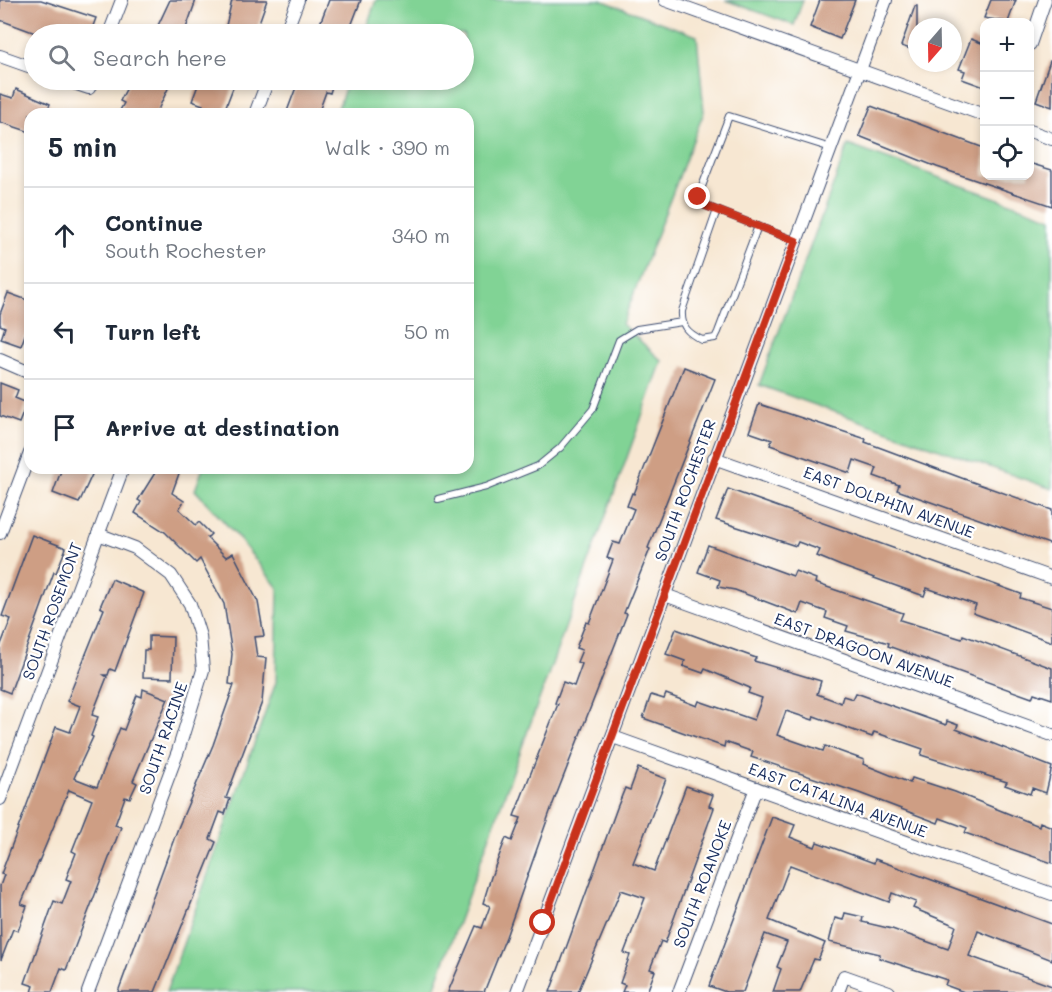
<!DOCTYPE html>
<html lang="en">
<head>
<meta charset="utf-8">
<style>
  body { margin:0; font-family:Mali,sans-serif; background:#f6f6f7; color:#1f2937 }
  .controls { position:absolute; right:18px; top:18px; display:grid; overflow:hidden; border-radius:12px; box-shadow:0 3px 9px #0003 }
  .controls button { width:54px; height:54px; display:grid; place-items:center; padding:0; border:0; border-bottom:2px solid #e0e1e3; background:#fff; color:#1f2937; font:30px sans-serif }
  .compass { position:absolute; left:908px; top:18px; width:54px; height:54px; border-radius:50%; background:#fff; box-shadow:0 3px 9px #0003; rotate:200deg }
  .stop { position:absolute; width:18px; height:18px; margin:-14px; border:4px solid #c8321e; border-radius:50%; background:#fff }
  .stop.end { background:#c8321e; border-color:#fff; box-shadow:0 2px 6px #0008 }
  .list { margin:0; padding:0; list-style:none }
  h2 { display:flex; justify-content:space-between; align-items:center; height:78px; margin:0; padding:0 24px; font-size:26px }
  h2 small { font-size:20px; font-weight:400; color:#747a83 }
  .list li { display:grid; grid-template-columns:39px 1fr auto; gap:18px; align-items:center; box-sizing:border-box; height:96px; padding:0 24px; border-top:2px solid #e0e1e3 }
  .list b { display:block; font-size:22px; white-space:nowrap }
  .list p { margin:0; font-size:20px; white-space:nowrap; color:#747a83 }
  .list em { font-size:20px; font-style:normal; color:#747a83 }
  .icon { flex:none; width:33px; height:33px; fill:none; stroke:currentColor; stroke-width:2; stroke-linecap:round; stroke-linejoin:round }
  .map { position:relative; flex:none; width:1052px; height:992px; overflow:hidden }
  .search { position:absolute; background:#fff; box-shadow:0 3px 9px #0003; left:24px; top:24px; width:450px; height:66px; display:flex; align-items:center; gap:15px; box-sizing:border-box; padding:0 21px; border-radius:33px; color:#747a83; font-size:22px }
  .panel { position:absolute; background:#fff; box-shadow:0 3px 9px #0003; left:24px; top:108px; width:450px; height:366px; border-radius:18px }
  .map>svg:first-child { display:block }
  .green { fill:#81d395; stroke:#4e817a; stroke-width:1.5 }
  .building { fill:#ce9e84 }
  .lines { fill:none; stroke-linecap:round; stroke-linejoin:round }
  .lane-casing { stroke:#3c4b6f; stroke-width:8 }
  .street-casing { stroke:#3c4b6f; stroke-width:14 }
  .lane { stroke:#fff; stroke-width:6 }
  .street { stroke:#fff; stroke-width:12 }
  .route { stroke:#c8321e; stroke-width:8 }
  .labels { text-anchor:middle; stroke-width:4.5; stroke-linejoin:round; paint-order:stroke }
  .street-label { font-size:16px; fill:#1b2f5e; stroke:#fff }
</style>
</head>
<body>
<div class="map">
<svg width="1052" height="992" viewBox="0 0 1052 992">
  <rect width="100%" height="100%" fill="#fff"/>
  <filter id="ink" filterUnits="userSpaceOnUse"><feTurbulence type="fractalNoise" baseFrequency=".0167" numOctaves="2"/><feDisplacementMap in="SourceGraphic" scale="12" xChannelSelector="R" yChannelSelector="G"/><feConvolveMatrix kernelMatrix="1 2 1 2 8 2 1 2 1" color-interpolation-filters="sRGB"/></filter>
  <filter id="wash" filterUnits="userSpaceOnUse"><feTurbulence type="fractalNoise" baseFrequency=".008" numOctaves="4" result="noise"/><feDisplacementMap in="SourceGraphic" scale="24" xChannelSelector="R" yChannelSelector="G"/><feGaussianBlur stdDeviation="1.35" result="paint"/><feColorMatrix in="noise" values="0 0 0 0 0 0 0 0 0 0 0 0 0 0 0 0 0 1.4 0 .05"/><feComposite in="paint" operator="in"/></filter>
  <g filter="url(#wash)">
    <rect width="100%" height="100%" fill="#f7e7d2"/>
    <g class="green">
      <polygon points="376,0 601,0 697,36 704,112 622,324 662,361 433,992 166,992 276,682 278,588 236,535 195,490 203,468 468,468 468,114 336,114 348,80 464,80 464,34 364,34"/>
      <polygon points="725,0 803,0 794,25"/>
      <polygon points="848,145 1052,218 1052,489 759,385"/>
    </g>
    <g id="blocks">
      <g class="building">
        <polygon points="0,0 41,0 96,18 90,34 38,34 0,20"/>
        <polygon points="170,0 196,0 184,34 154,34"/>
        <polygon points="232,0 267,0 255,34 224,34"/>
        <polygon points="329,0 361,0 348,34 316,34"/>
        <polygon points="820,0 855,0 840,39 810,27"/>
        <polygon points="991,0 1016,0 1008,22 984,18"/>
        <polygon points="915,6 917,6 917,51 901,46"/>
        <polygon points="971,39 984,44 984,87 962,79 965,71 959,69"/>
        <polygon points="1050,61 1052,62 1052,107 1036,101"/>
        <polygon points="131,80 172,80 156,114 118,114 124,103 120,101"/>
        <polygon points="200,80 236,80 223,114 200,114 203,105 192,101"/>
        <polygon points="296,80 334,80 330,93 326,92 318,114 286,114 298,82"/>
        <polygon points="16,89 50,104 46,114 30,114 30,132 0,122 0,94 13,98"/>
        <polygon points="871,106 984,148 984,176 1029,176 1029,163 1052,170 1052,206 937,167 859,136"/>
        <polygon points="8,293 30,301 30,337 25,335 21,346 1,339 5,327 0,325 0,314"/>
        <polygon points="684,367 715,379 648,548 650,549 624,613 627,614 552,806 506,937 484,992 448,992 476,926 482,928 490,906 483,903 491,877 506,838 512,841 521,818 514,816 558,704 555,703 563,682 574,686 582,664 577,662 582,650 576,648 586,622 589,623 613,560 607,558 613,542 620,544 634,509 627,506 632,493 634,494"/>
        <polygon points="0,383 18,390 15,398 27,403 19,423 0,416"/>
        <polygon points="759,404 866,439 865,442 967,480 1052,510 1052,545 897,490 899,485 874,476 877,468 854,460 850,473 770,445 772,440 749,432"/>
        <polygon points="62,468 95,468 79,503 53,493"/>
        <polygon points="158,468 181,468 172,493 184,501 179,509 196,525 199,522 211,534 207,538 226,557 233,553 258,602 264,636 254,637 257,657 266,658 262,702 226,798 230,799 225,814 220,812 210,839 216,842 155,992 118,992 178,828 213,745 234,685 229,684 232,654 224,604 200,559 196,563 165,532 135,513 141,502 138,500"/>
        <polygon points="728,489 985,581 1021,594 1020,598 1052,608 1052,642 973,613 976,605 927,588 924,596 841,566 817,556 820,550 798,542 796,546 716,520"/>
        <polygon points="32,535 66,548 56,573 54,572 10,693 0,689 0,647 11,619 2,616"/>
        <polygon points="708,545 793,576 795,571 816,579 815,583 903,613 900,620 962,639 963,635 1052,668 1052,699 1034,693 1032,698 888,646 889,643 846,631 848,626 825,618 827,612 802,603 798,614 735,590 718,587 720,580 698,572"/>
        <polygon points="112,579 144,593 115,671 110,669 108,675 104,675 107,677 92,715 98,717 91,736 93,737 74,778 97,787 120,728 124,730 137,695 142,697 143,689 168,699 133,781 137,783 130,798 125,797 115,825 121,827 66,970 61,968 52,992 32,992 34,986 25,983 54,901 62,904 71,881 66,879 76,853 72,851 92,800 69,790 21,904 27,906 18,931 13,929 1,960 0,886 4,875 1,874 56,727 70,732 80,706 67,701 104,609 100,607"/>
        <polygon points="676,629 756,658 754,661 821,681 817,694 841,703 843,696 853,699 856,693 946,725 947,721 958,725 956,729 1052,767 1046,793 1032,788 1030,794 1005,785 1007,782 921,755 923,749 874,732 872,737 814,716 813,720 786,711 777,735 823,751 825,746 864,760 863,764 910,783 912,778 955,792 1039,826 1040,822 1052,827 1052,863 965,833 967,828 940,818 938,823 859,793 751,757 753,752 725,742 724,747 643,718 651,695 664,699 666,694 697,706 699,701 754,720 762,698 748,693 750,688 705,669 703,673 683,666 685,661 666,654"/>
        <polygon points="149,636 173,637 172,678 143,677 144,650 149,650"/>
        <polygon points="638,768 666,779 633,863 654,871 686,786 713,795 709,806 714,808 665,943 661,941 650,969 655,971 647,992 622,992 625,985 620,983 630,955 624,953 645,898 621,890 578,992 550,992 617,808 625,788 630,790"/>
        <polygon points="772,817 795,825 790,837 815,847 817,842 874,863 875,859 1052,924 1052,960 978,931 969,956 1052,986 1052,992 964,992 945,985 947,980 879,958 880,954 829,942 835,918 843,920 845,913 863,917 862,922 892,929 948,949 956,926 913,908 916,902 892,893 889,902 790,865 769,920 825,943 818,960 814,959 800,992 773,992 781,969 777,967 787,942 765,934 743,992 726,992 709,986"/>
      </g>
    </g>
  </g>
  <g filter="url(#ink)">
    <use href="#blocks" fill-opacity="0" stroke="#3c4b6f" stroke-width="1.5"/>
    <g class="lines">
      <g class="lane-casing">
        <g id="lane">
          <path d="M717,210L682,311C681,327 688,333 702,340L715,338L718,332L758,226"/>
          <polyline points="796,241 706,206 698,197 729,116 831,148"/>
          <polyline points="438,499 486,487 538,466 560,448 593,409 619,340 637,329 682,322"/>
        </g>
      </g>
      <g class="street-casing">
        <g id="street">
          <polyline points="665,0 984,115"/>
          <polyline points="109,34 122,0"/>
          <polyline points="285,34 298,0"/>
          <polyline points="1030,44 1045,0"/>
          <polyline points="0,56 34,68"/>
          <polyline points="65,80 89,88 93,80"/>
          <polyline points="255,114 268,80"/>
          <polyline points="1030,131 1052,139"/>
          <polyline points="0,360 30,373"/>
          <polyline points="714,458 1052,578"/>
          <polyline points="0,533 30,453"/>
          <polyline points="665,595 1052,735"/>
          <polyline points="613,737 1052,894"/>
          <polyline points="0,799 123,468"/>
          <polyline points="88,992 178,751 203,670 200,636 190,604 171,575 135,548 98,534"/>
          <polyline points="517,992 886,0"/>
          <polyline points="679,992 756,788"/>
          <polyline points="838,992 844,976 889,992"/>
        </g>
      </g>
      <use href="#lane" class="lane"/>
      <use href="#street" class="street"/>
    </g>
  </g>
  <g class="lines" filter="url(#ink)">
    <polyline class="route" points="543,923 796,241 706,206 698,197"/>
  </g>
  <g class="labels">
    <g class="street-label">
      <text transform="translate(685 490) rotate(-70)" y="6">SOUTH ROCHESTER</text>
      <text transform="translate(889 502) rotate(20)" y="6">EAST DOLPHIN AVENUE</text>
      <text transform="translate(52 611) rotate(-70)" y="6">SOUTH ROSEMONT</text>
      <text transform="translate(864 650) rotate(20)" y="6">EAST DRAGOON AVENUE</text>
      <text transform="translate(163 738) rotate(-71)" y="6">SOUTH RACINE</text>
      <text transform="translate(838 800) rotate(20)" y="6">EAST CATALINA AVENUE</text>
      <text transform="translate(702 884) rotate(-69)" y="6">SOUTH ROANOKE</text>
    </g>
  </g>
</svg>
<div class="controls">
<button>+</button>
<button>−</button>
<button><svg class="icon" aria-label="locate" viewBox="0 0 24 24"><circle cx="12" cy="12" r="6"/><path d="M12 2v4M12 18v4M2 12h4M18 12h4"/></svg></button>
</div>
<svg class="compass" viewBox="-18 -18 36 36"><path d="M0-13l5 13h-10z" fill="#e53935"/><path d="M0 13l5-13h-10z" fill="#747a83"/></svg>
<div class="stop" style="left:543px;top:923px"></div>
<div class="stop end" style="left:698px;top:197px"></div>
<div class="search"><svg class="icon" aria-label="search" viewBox="0 0 24 24"><circle cx="10" cy="10" r="6"/><path d="M15 15l6 6"/></svg>Search here</div>
<section class="panel">
<h2>5 min<small>Walk · 390 m</small></h2>
<ul class="list">
<li><svg class="icon" aria-label="ahead" viewBox="0 0 24 24"><path d="M12 20V5M6 11l6-6 6 6"/></svg><div><b>Continue</b><p>South Rochester</p></div><em>340 m</em></li>
<li><svg class="icon" aria-label="left" viewBox="0 0 24 24"><path d="M17 20v-9H6M10 6l-5 5 5 5"/></svg><div><b>Turn left</b></div><em>50 m</em></li>
<li><svg class="icon" aria-label="arrive" viewBox="0 0 24 24"><path d="M6 21V4h12l-3 4 3 4H6"/></svg><div><b>Arrive at destination</b></div></li>
</ul>
</section>
</div>
</body>
</html>
